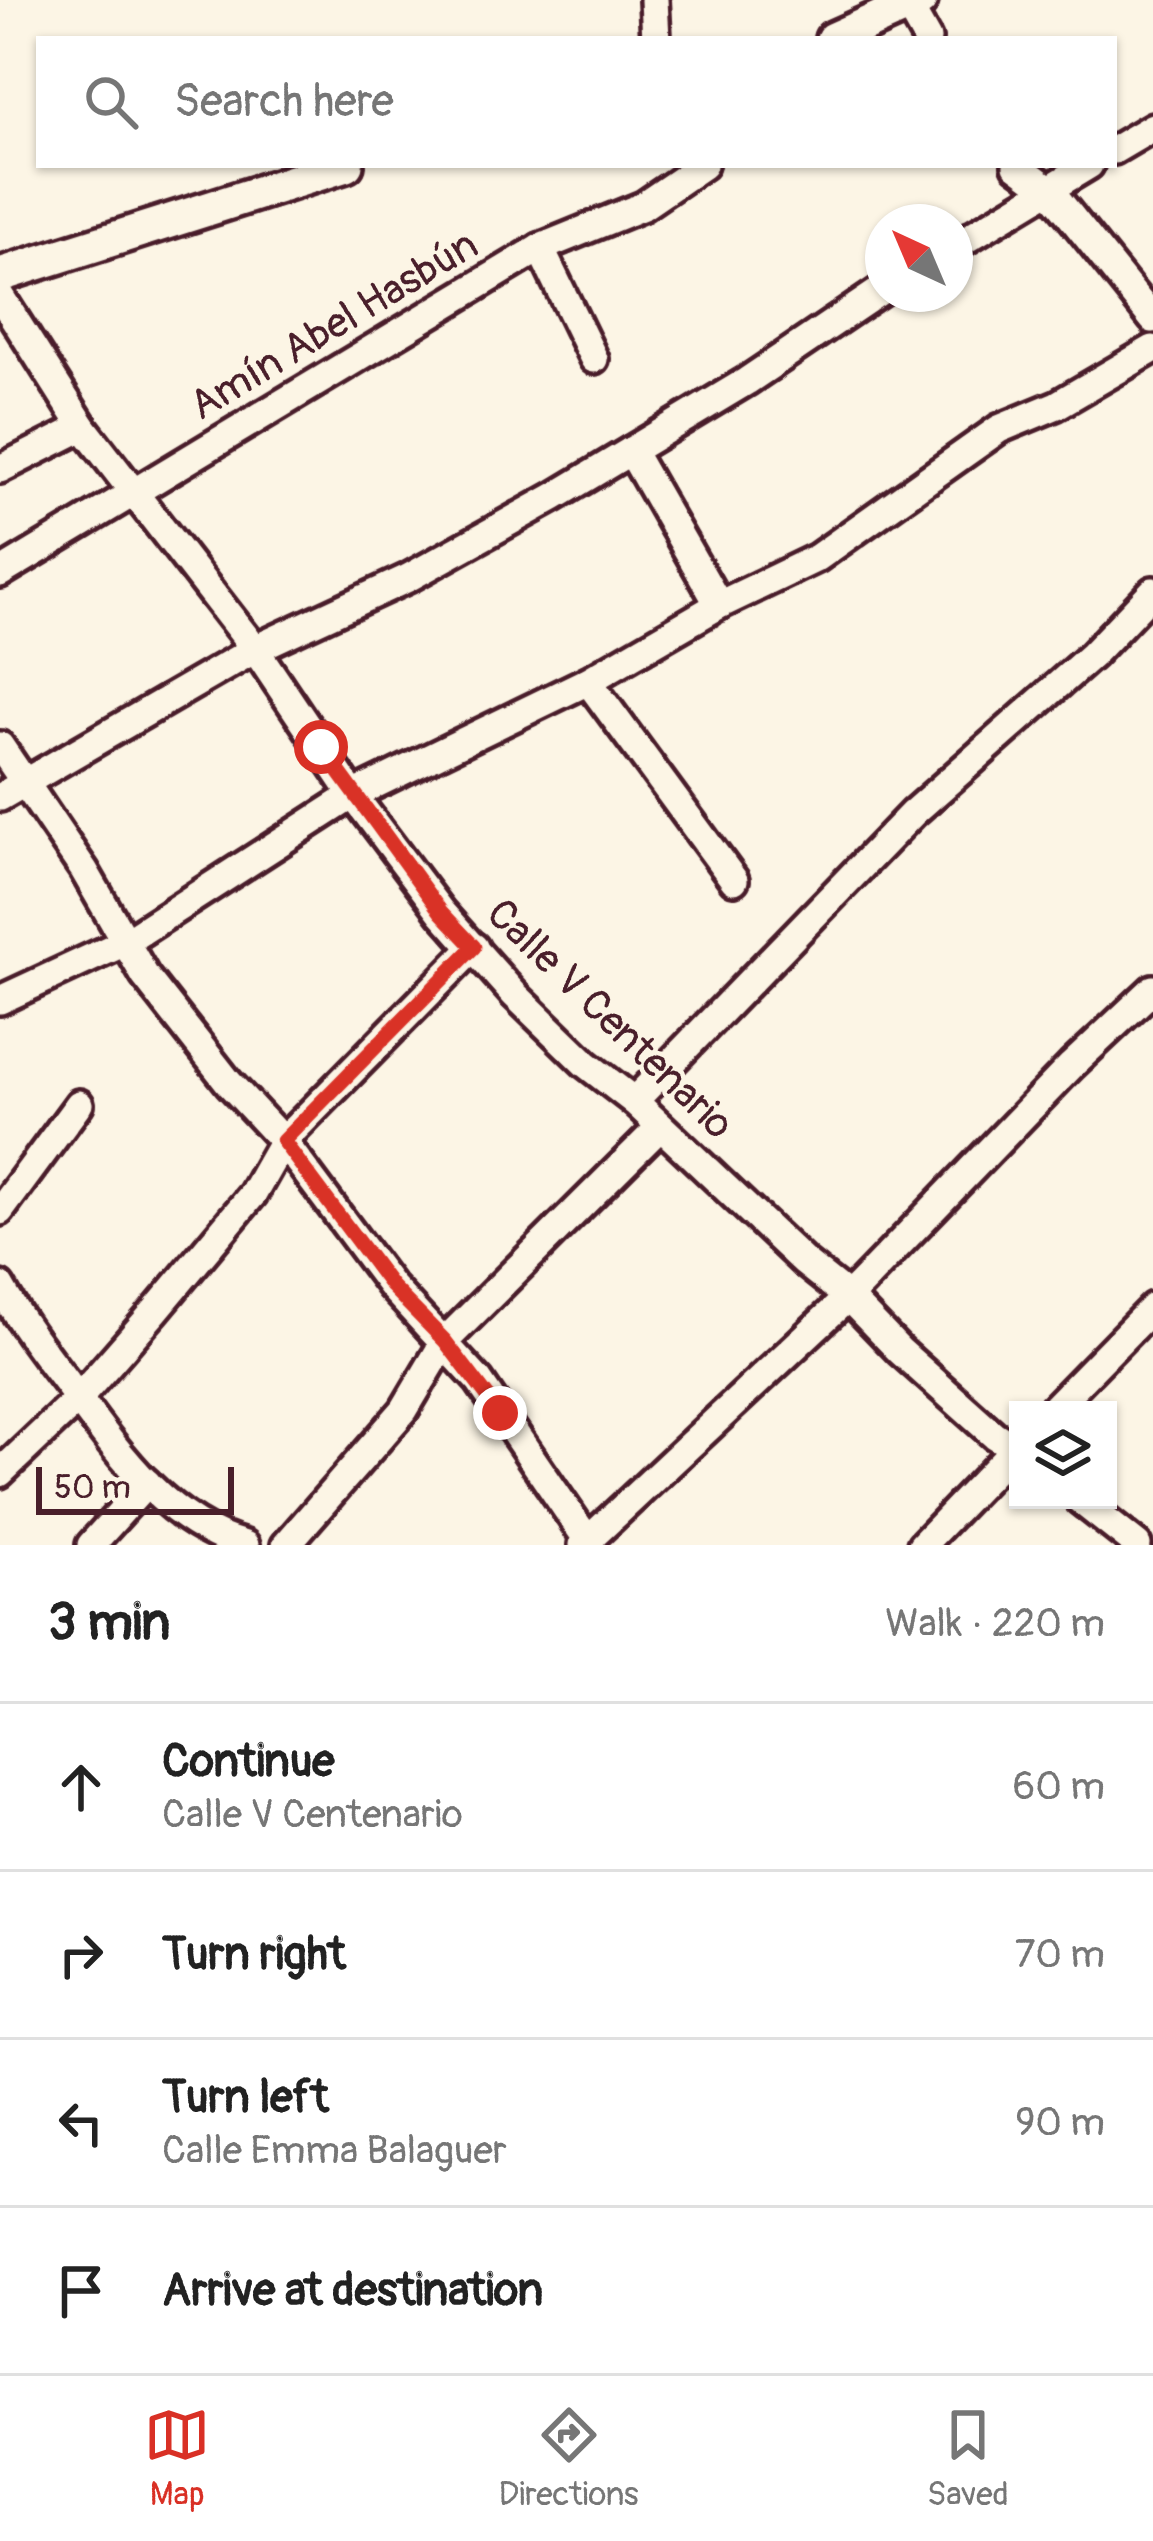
<!DOCTYPE html>
<html lang="en">
<head>
<meta charset="utf-8">
<style>
  body { margin:0; font-family:Pangolin,sans-serif; background:#f6f6f6; color:#222 }
  .controls { position:absolute; right:36px; bottom:36px; display:grid; overflow:hidden; border-radius:0px; box-shadow:0 3px 9px #0004 }
  .controls button { width:108px; height:108px; display:grid; place-items:center; padding:0; border:0; border-bottom:3px solid #e0e0e0; background:#fff; color:#222; font:60px sans-serif }
  .compass { position:absolute; left:865px; top:204px; width:108px; height:108px; border-radius:50%; background:#fff; box-shadow:0 3px 9px #0004; rotate:316deg }
  .scale { position:absolute; left:36px; bottom:30px; width:198px; box-sizing:border-box; padding-left:12px; border:6px solid #4a1f2b; border-top:0; font-size:33px; line-height:42px; white-space:nowrap; color:#4a1f2b; -webkit-text-stroke:9px #fcf5e5; paint-order:stroke }
  .stop { position:absolute; width:36px; height:36px; margin:-27px; border:9px solid #d93025; border-radius:50%; background:#fff }
  .stop.end { background:#d93025; border-color:#fff; box-shadow:0 3px 12px #0008 }
  .list { margin:0; padding:0; list-style:none }
  h2 { display:flex; justify-content:space-between; align-items:center; height:156px; margin:0; padding:0 48px; font-size:51px }
  h2 small { font-size:39px; font-weight:400; color:#767676 }
  .list li { display:grid; grid-template-columns:78px 1fr auto; gap:36px; align-items:center; box-sizing:border-box; height:168px; padding:0 48px; border-top:3px solid #e0e0e0 }
  .list b { display:block; font-size:45px; white-space:nowrap }
  .list p { margin:0; font-size:39px; white-space:nowrap; color:#767676 }
  .list em { font-size:39px; font-style:normal; color:#767676 }
  .icon { flex:none; width:66px; height:66px; fill:none; stroke:currentColor; stroke-width:2; stroke-linecap:round; stroke-linejoin:round }
  .map { position:relative; flex:none; width:1153px; height:1545px; overflow:hidden }
  .search { position:absolute; background:#fff; box-shadow:0 3px 9px #0004; left:36px; right:36px; top:36px; height:132px; display:flex; align-items:center; gap:30px; box-sizing:border-box; padding:0 42px; border-radius:0px; color:#767676; font-size:45px }
  .sheet { height:828px; background:#fff }
  nav { display:flex; justify-content:space-around; align-items:center; box-sizing:border-box; height:168px; border-top:3px solid #e0e0e0; background:#fff; font-size:33px; color:#767676 }
  nav a { display:grid; justify-items:center; gap:6px }
  nav .on { color:#d93025 }
  .map>svg:first-child { display:block }
  .lines { fill:none; stroke-linecap:round; stroke-linejoin:round }
  .minor-casing { stroke:#4a1f2b; stroke-width:36 }
  .tertiary-casing { stroke:#4a1f2b; stroke-width:42 }
  .minor { stroke:#fcf5e5; stroke-width:27 }
  .tertiary { stroke:#fcf5e5; stroke-width:33 }
  .route { stroke:#d93025; stroke-width:15 }
  .labels { text-anchor:middle; stroke-width:9; stroke-linejoin:round; paint-order:stroke }
  .street-label { font-size:42px; fill:#4a1f2b; stroke:#fcf5e5 }
</style>
</head>
<body>
<div class="map">
<svg width="1153" height="1545" viewBox="0 0 1153 1545">
  <rect width="100%" height="100%" fill="#fcf5e5"/>
  <filter id="ink" filterUnits="userSpaceOnUse"><feTurbulence type="fractalNoise" baseFrequency=".00833" numOctaves="2"/><feDisplacementMap in="SourceGraphic" scale="24" xChannelSelector="R" yChannelSelector="G"/><feConvolveMatrix kernelMatrix="1 2 1 2 8 2 1 2 1" color-interpolation-filters="sRGB"/></filter>
  <g filter="url(#ink)">
    <g class="lines">
      <g class="minor-casing">
        <g id="minor">
          <polyline points="654,0 656,39"/>
          <polyline points="905,0 927,39"/>
          <polyline points="1114,150 1153,127"/>
          <polyline points="1017,165 1049,189 1153,319"/>
          <polyline points="955,246 1089,165"/>
          <polyline points="540,248 594,359"/>
          <polyline points="0,296 83,427 255,649 353,795 441,912 514,994 586,1064 634,1101 804,1262 848,1297 900,1351 994,1435 1018,1450"/>
          <polyline points="631,451 719,605"/>
          <polyline points="0,469 83,427"/>
          <polyline points="0,573 540,248 643,206 703,165"/>
          <polyline points="588,681 734,880"/>
          <polyline points="0,746 84,870 145,976 229,1083 283,1141 391,1286 479,1381 591,1545"/>
          <polyline points="0,797 255,649 408,578 554,497 747,381 883,289"/>
          <polyline points="0,1000 125,942 353,795 588,681 719,605 817,558 999,429 1057,405 1153,349"/>
          <polyline points="634,1101 913,813 1092,655 1153,591"/>
          <polyline points="0,1211 79,1104"/>
          <path d="M0,1286C20,1322 44,1353 69,1386C115,1449 166,1524 245,1545"/>
          <polyline points="1052,1410 1153,1307"/>
          <polyline points="0,1473 78,1399 155,1311 253,1194 283,1141 474,947"/>
          <polyline points="1080,1500 1137,1545"/>
          <polyline points="91,1545 147,1483"/>
          <polyline points="286,1545 404,1410 445,1341 660,1127"/>
          <polyline points="583,1545 848,1297 1072,1065 1153,989"/>
          <polyline points="922,1545 1018,1445"/>
        </g>
      </g>
      <g class="tertiary-casing">
        <g id="tertiary">
          <polyline points="833,39 920,0"/>
          <polyline points="0,275 346,165"/>
        </g>
      </g>
      <use href="#minor" class="minor"/>
      <use href="#tertiary" class="tertiary"/>
    </g>
  </g>
  <g class="lines" filter="url(#ink)">
    <polyline class="route" points="321,747 441,912 474,947 283,1141 391,1286 445,1341 500,1413"/>
  </g>
  <g class="labels">
    <g class="street-label">
      <text transform="translate(333 324) rotate(-31)" y="15">Amín Abel Hasbún</text>
      <text transform="translate(611 1018) rotate(44)" y="15">Calle V Centenario</text>
    </g>
  </g>
</svg>
<div class="controls">
<button><svg class="icon" aria-label="layers" viewBox="0 0 24 24"><path d="M12 4l9 5-9 5-9-5zM3 14l9 5 9-5"/></svg></button>
</div>
<svg class="compass" viewBox="-18 -18 36 36"><path d="M0-13l5 13h-10z" fill="#e53935"/><path d="M0 13l5-13h-10z" fill="#767676"/></svg>
<div class="scale">50 m</div>
<div class="stop" style="left:321px;top:747px"></div>
<div class="stop end" style="left:500px;top:1413px"></div>
<div class="search"><svg class="icon" aria-label="search" viewBox="0 0 24 24"><circle cx="10" cy="10" r="6"/><path d="M15 15l6 6"/></svg>Search here</div>
</div>
<section class="sheet">
<h2>3 min<small>Walk · 220 m</small></h2>
<ul class="list">
<li><svg class="icon" aria-label="ahead" viewBox="0 0 24 24"><path d="M12 20V5M6 11l6-6 6 6"/></svg><div><b>Continue</b><p>Calle V Centenario</p></div><em>60 m</em></li>
<li><svg class="icon" aria-label="right" viewBox="0 0 24 24"><path d="M7 20v-9h11M14 6l5 5-5 5"/></svg><div><b>Turn right</b></div><em>70 m</em></li>
<li><svg class="icon" aria-label="left" viewBox="0 0 24 24"><path d="M17 20v-9H6M10 6l-5 5 5 5"/></svg><div><b>Turn left</b><p>Calle Emma Balaguer</p></div><em>90 m</em></li>
<li><svg class="icon" aria-label="arrive" viewBox="0 0 24 24"><path d="M6 21V4h12l-3 4 3 4H6"/></svg><div><b>Arrive at destination</b></div></li>
</ul>
</section>
<nav>
<a class="on"><svg class="icon" aria-label="map" viewBox="0 0 24 24"><path d="M3 6l6-2 6 2 6-2v14l-6 2-6-2-6 2zM9 4v14M15 6v14"/></svg>Map</a>
<a><svg class="icon" aria-label="directions" viewBox="0 0 24 24"><path d="M12 3l9 9-9 9-9-9zM9 14v-3h6M13 9l2 2-2 2"/></svg>Directions</a>
<a><svg class="icon" aria-label="saved" viewBox="0 0 24 24"><path d="M7 4h10v16l-5-4-5 4z"/></svg>Saved</a>
</nav>
</body>
</html>
